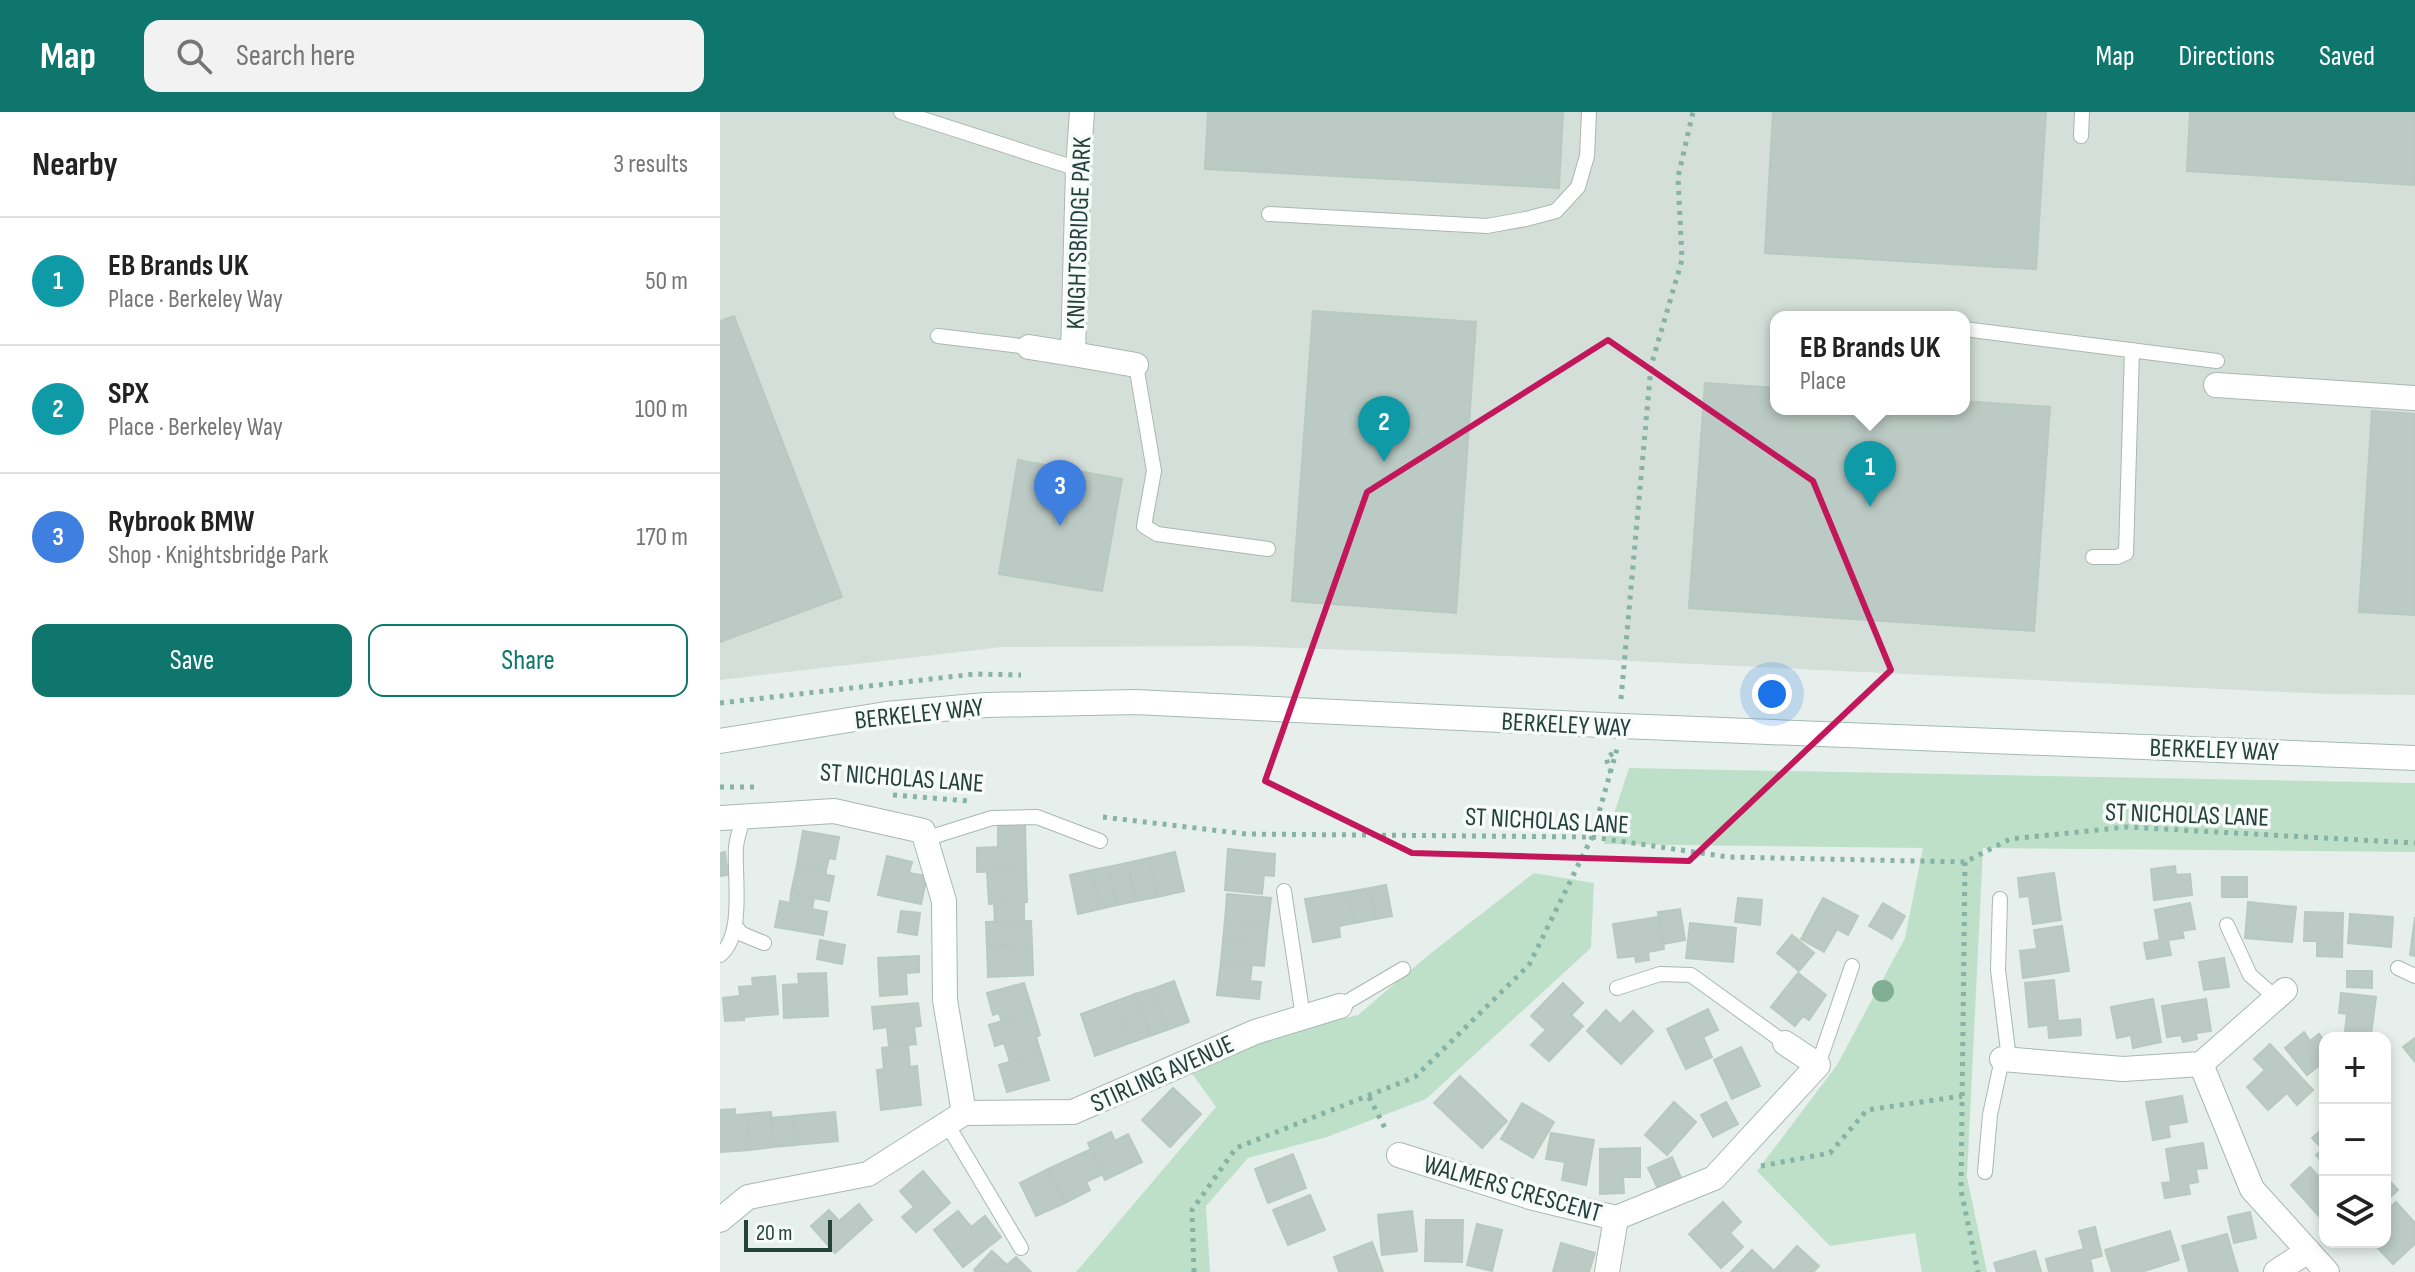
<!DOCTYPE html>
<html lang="en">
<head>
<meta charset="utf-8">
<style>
  body { margin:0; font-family:"Sofia Sans Condensed",sans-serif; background:#f2f2f2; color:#222 }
  .controls { position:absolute; right:24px; bottom:24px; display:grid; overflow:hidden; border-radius:16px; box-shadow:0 4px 12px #0003 }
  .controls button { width:72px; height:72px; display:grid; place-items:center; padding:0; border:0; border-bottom:2px solid #e0e0e0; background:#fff; color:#222; font:40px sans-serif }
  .scale { position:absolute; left:24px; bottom:20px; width:88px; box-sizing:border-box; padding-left:8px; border:4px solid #24423a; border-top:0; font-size:22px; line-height:28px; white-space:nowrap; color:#24423a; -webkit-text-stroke:6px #f7fbf9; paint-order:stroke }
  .you { position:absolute; left:1052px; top:582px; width:28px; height:28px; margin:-20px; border:6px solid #fff; border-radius:50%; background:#1a73e8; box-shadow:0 0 0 12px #1a73e833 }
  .badge { display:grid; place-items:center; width:52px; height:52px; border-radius:50%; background:#0f766e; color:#fff; font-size:26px; font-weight:700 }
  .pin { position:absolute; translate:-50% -66px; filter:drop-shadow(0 2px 4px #0008) }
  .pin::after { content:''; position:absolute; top:42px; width:28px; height:24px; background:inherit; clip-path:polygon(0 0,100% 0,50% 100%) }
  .popup { position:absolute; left:1050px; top:199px; width:200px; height:104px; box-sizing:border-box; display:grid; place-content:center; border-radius:16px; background:#fff; filter:drop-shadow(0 2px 6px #0005); font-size:26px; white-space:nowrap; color:#767676 }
  .popup b { font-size:30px; color:#222 }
  .popup::after { content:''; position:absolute; left:50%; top:100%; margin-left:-16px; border:16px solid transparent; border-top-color:#fff }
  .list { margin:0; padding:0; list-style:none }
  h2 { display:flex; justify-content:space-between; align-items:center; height:104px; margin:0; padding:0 32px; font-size:34px }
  h2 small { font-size:26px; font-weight:400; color:#767676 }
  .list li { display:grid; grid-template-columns:52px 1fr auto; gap:24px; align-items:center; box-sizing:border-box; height:128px; padding:0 32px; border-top:2px solid #e0e0e0 }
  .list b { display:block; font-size:30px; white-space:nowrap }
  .list p { margin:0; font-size:26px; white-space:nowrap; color:#767676 }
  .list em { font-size:26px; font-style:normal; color:#767676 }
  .actions { display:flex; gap:16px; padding:24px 32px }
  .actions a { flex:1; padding:18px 0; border:2px solid #0f766e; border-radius:16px; text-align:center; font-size:28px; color:#0f766e }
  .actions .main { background:#0f766e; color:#fff }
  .icon { flex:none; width:44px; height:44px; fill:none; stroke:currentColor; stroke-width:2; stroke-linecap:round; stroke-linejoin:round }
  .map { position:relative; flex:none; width:1695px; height:1160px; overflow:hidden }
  header { display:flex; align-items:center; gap:48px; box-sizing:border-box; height:112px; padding:0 40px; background:#0f766e; color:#fff }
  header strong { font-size:38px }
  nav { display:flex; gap:44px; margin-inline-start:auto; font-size:28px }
  .search { width:560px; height:72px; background:#f2f2f2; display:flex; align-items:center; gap:20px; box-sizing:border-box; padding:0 28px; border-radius:16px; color:#767676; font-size:30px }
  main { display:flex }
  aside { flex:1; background:#fff }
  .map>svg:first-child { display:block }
  .built { fill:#d4dfda; fill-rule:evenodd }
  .green { fill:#bfe0c8 }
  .building { fill:#bbcac4; stroke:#b8c9c2; stroke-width:2 }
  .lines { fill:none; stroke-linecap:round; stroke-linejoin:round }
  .service-casing { stroke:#a8b8b2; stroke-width:16 }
  .minor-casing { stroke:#a8b8b2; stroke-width:26 }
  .secondary-casing { stroke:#a4bbb3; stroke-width:26 }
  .path { stroke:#86b3a5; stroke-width:5; stroke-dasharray:4 6; stroke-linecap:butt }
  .service { stroke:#fff; stroke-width:14 }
  .minor { stroke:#fff; stroke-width:24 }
  .secondary { stroke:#fff; stroke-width:24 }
  .tree { fill:#80af93 }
  .marked { fill:none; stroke:#c2185b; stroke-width:6; stroke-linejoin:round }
  .labels { text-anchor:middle; stroke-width:7; stroke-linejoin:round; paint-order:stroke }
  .street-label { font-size:26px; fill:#24423a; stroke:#f7fbf9 }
</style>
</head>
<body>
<header>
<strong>Map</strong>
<div class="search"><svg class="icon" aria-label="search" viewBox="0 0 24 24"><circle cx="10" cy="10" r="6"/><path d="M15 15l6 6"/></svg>Search here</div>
<nav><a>Map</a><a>Directions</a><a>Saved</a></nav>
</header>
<main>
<aside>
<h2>Nearby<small>3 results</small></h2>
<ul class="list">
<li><span class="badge" style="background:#0f9aa8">1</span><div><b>EB Brands UK</b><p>Place · Berkeley Way</p></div><em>50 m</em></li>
<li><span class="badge" style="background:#0f9aa8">2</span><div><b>SPX</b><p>Place · Berkeley Way</p></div><em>100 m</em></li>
<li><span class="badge" style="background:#3f7fe0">3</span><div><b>Rybrook BMW</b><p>Shop · Knightsbridge Park</p></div><em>170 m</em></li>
</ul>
<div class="actions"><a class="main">Save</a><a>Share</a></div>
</aside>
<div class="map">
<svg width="1695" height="1160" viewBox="0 0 1695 1160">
  <rect width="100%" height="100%" fill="#e6efeb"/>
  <path class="built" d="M0,0H1695V583L1607,582L869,547L523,534L282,535L0,568ZM1056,205H1244V297H1056Z"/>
  <g class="green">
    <polygon points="909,656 1695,671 1695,740 1263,736 1247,1065 1267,1160 1202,1160 1195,1121 1110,1134 1037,1059 1117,953 1185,826 1203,736 884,732"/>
    <polygon points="814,761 874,771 871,836 706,987 607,1025 528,1046 486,1094 490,1160 356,1160 496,995 471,960 547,925 638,903 711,841"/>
  </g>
  <g class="building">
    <polygon points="488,0 843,0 839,76 485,57"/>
    <polygon points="1053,0 1326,0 1316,157 1045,141"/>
    <polygon points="1470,0 1695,0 1695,73 1467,59"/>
    <polygon points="593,199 756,210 736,501 572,489"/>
    <polygon points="14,204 122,485 0,530 0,209"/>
    <polygon points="985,271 1056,276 1056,297 1244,297 1244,289 1330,295 1314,519 969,496"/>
    <polygon points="1652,299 1695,302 1695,503 1639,500"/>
    <polygon points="298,348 402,367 382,479 279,462"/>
    <polygon points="305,709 306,758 257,760 257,736 278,735 278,710"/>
    <polygon points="83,719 119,725 115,747 109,746 106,758 77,753"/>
    <polygon points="508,737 555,742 554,764 544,763 542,782 505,778"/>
    <polygon points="5,740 8,763 0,764 0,741"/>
    <polygon points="455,740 464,779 437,785 429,746"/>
    <polygon points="167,744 192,750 189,761 207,764 201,792 158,783"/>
    <polygon points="429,746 437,785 416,789 407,751"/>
    <polygon points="407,751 416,789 397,793 388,755"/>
    <polygon points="77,753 106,758 106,763 114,764 109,789 71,781"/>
    <polygon points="1455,754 1456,763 1470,762 1472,783 1434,788 1431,757"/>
    <polygon points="388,755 397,793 380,797 372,758"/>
    <polygon points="306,758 307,790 269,792 267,759"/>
    <polygon points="372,758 380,797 358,802 350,763"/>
    <polygon points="1334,761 1341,808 1313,812 1309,784 1300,785 1298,766"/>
    <rect x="1502" y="765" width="25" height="20"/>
    <polygon points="666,773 672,804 656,807 650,776"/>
    <polygon points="650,776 656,807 634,811 628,780"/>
    <polygon points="628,780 634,811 619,814 620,825 593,830 585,787"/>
    <polygon points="71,781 94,786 92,797 107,800 103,823 55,815 60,789 70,791"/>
    <polygon points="507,782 551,786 548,812 505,808"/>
    <polygon points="1018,786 1042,788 1040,813 1015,810"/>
    <polygon points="1103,786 1138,804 1128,823 1117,817 1104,840 1081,827"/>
    <polygon points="304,790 304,809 275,810 274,791"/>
    <polygon points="1528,790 1576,795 1572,830 1525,826"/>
    <polygon points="1163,791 1185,804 1172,827 1149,814"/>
    <polygon points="1470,791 1475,817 1462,819 1464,826 1448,828 1451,843 1427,847 1424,831 1440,828 1435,798"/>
    <polygon points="960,797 965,828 943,832 938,800"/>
    <polygon points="181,799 200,801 197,823 178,820"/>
    <polygon points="1585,800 1623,801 1622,845 1597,844 1597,829 1584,829"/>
    <polygon points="1630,802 1673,805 1671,835 1628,831"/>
    <polygon points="939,805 944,837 928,840 929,848 916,850 915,844 898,846 893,812"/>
    <polygon points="1695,805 1695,844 1690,843"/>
    <polygon points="505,808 548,812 546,833 503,828"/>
    <polygon points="304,809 311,809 312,833 267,834 266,810"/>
    <polygon points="970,811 1016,816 1013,850 966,846"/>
    <polygon points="1342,814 1349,859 1303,866 1300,839 1317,837 1314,818"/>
    <polygon points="1072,823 1094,841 1079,859 1057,841"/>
    <polygon points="100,828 125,833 122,852 97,847"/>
    <polygon points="503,828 546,833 544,854 501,850"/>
    <polygon points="312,833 313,863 268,865 267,834"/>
    <polygon points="199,844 199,860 186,861 187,882 160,884 158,846"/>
    <polygon points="1504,846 1509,875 1484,878 1479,850"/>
    <polygon points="501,850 532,853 530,869 541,870 539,887 497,883"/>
    <polygon points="1627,859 1652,859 1652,876 1627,875"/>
    <polygon points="106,861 108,904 64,906 63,873 79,872 78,862"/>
    <polygon points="1078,861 1106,883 1089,908 1083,904 1075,914 1051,895"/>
    <polygon points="55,864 58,902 24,905 24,908 5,909 3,886 20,884 19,875 33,874 32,866"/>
    <polygon points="1334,868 1338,909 1360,907 1361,923 1329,926 1328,913 1309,915 1305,871"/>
    <polygon points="454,869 469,910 447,918 432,877"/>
    <polygon points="304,871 313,900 282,910 279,901 273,903 267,881"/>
    <polygon points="843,871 863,891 851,903 863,914 829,949 811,933 826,918 811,904"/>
    <polygon points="432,877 447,918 430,924 415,882"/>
    <polygon points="1621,881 1656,885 1651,923 1625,919 1627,902 1619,901"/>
    <polygon points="415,882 430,924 410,931 396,889"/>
    <polygon points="1433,887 1441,930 1413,936 1411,923 1397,926 1391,895"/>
    <polygon points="1486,887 1491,919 1476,921 1477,927 1463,930 1461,923 1447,925 1442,894"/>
    <polygon points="396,889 410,931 375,944 361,902"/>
    <polygon points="198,891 201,914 194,915 196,932 169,935 167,915 154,917 152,895"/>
    <polygon points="988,897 998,918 983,925 992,945 966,957 947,917"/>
    <polygon points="886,898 900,912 913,899 933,919 901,952 867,919"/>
    <polygon points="313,900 320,923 316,925 321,941 290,950 284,931 275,934 269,913"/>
    <polygon points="1584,920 1590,929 1599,922 1605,930 1605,949 1587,963 1565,936"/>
    <polygon points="1695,926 1695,950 1683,935"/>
    <polygon points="1550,932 1593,978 1577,993 1567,981 1548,998 1527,975 1545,958 1534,947"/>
    <polygon points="188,933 190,955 197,954 201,993 161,998 157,958 164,957 162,936"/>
    <polygon points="1021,935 1040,974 1012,987 994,948"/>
    <polygon points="321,941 329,968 287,980 279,953"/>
    <polygon points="740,964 787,1009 762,1036 714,991"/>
    <polygon points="453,976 481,1002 450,1035 422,1008"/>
    <polygon points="1462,984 1467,1010 1448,1013 1450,1025 1433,1028 1426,990"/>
    <polygon points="954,990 976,1010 947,1043 925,1023"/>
    <polygon points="1006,990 1018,1012 993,1025 981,1003"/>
    <polygon points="802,991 834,1010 813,1046 781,1027"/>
    <polygon points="15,997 15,1003 27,1002 30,1038 0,1040 0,998"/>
    <polygon points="51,1000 54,1035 30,1038 27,1002"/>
    <polygon points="115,1000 118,1029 75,1033 73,1004"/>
    <polygon points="73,1004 75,1033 54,1035 51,1006"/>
    <polygon points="1605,1015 1605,1053 1596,1043 1603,1037 1592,1026"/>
    <polygon points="391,1020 395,1029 408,1022 422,1050 385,1068 368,1031"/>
    <polygon points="831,1021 874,1028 866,1073 842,1068 845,1050 826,1047"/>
    <polygon points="1483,1031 1487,1056 1476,1057 1478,1070 1468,1072 1470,1082 1445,1086 1442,1071 1451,1070 1446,1037"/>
    <polygon points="920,1036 920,1065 903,1065 904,1081 880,1082 880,1037"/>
    <polygon points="371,1037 383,1062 366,1070 370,1078 345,1091 328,1057"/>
    <polygon points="573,1042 586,1076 548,1091 535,1057"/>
    <polygon points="952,1045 962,1068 939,1079 928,1056"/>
    <polygon points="1590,1055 1605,1072 1605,1111 1571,1073"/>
    <polygon points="328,1057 345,1091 316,1104 300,1071"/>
    <polygon points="203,1059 230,1091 196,1120 182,1105 194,1095 180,1079"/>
    <polygon points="1665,1064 1678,1078 1665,1090"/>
    <polygon points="590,1083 605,1118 568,1133 553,1098"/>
    <polygon points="1003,1090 1021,1110 1010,1121 1023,1135 1001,1156 969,1122"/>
    <polygon points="1676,1090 1695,1111 1695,1132 1673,1152 1656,1134 1665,1130 1668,1122 1665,1119 1665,1100"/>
    <polygon points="139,1092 152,1108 115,1141 91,1114 109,1098 119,1109"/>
    <polygon points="238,1099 251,1115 265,1104 281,1125 243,1155 214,1118"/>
    <polygon points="692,1099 697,1139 662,1143 658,1103"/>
    <polygon points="1530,1100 1536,1126 1514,1131 1508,1105"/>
    <polygon points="706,1108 743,1108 742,1150 705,1149"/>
    <polygon points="757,1112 782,1118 772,1159 747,1153"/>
    <polygon points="1375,1115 1382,1144 1370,1147 1373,1160 1329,1160 1326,1147 1364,1137 1359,1119"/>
    <polygon points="1450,1119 1459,1148 1421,1160 1392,1160 1385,1138"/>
    <polygon points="1507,1122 1518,1160 1469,1160 1462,1134"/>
    <polygon points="652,1130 663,1160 619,1160 614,1145"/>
    <polygon points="841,1131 875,1141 869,1160 833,1160"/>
    <polygon points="1077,1134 1099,1154 1093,1160 1011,1160 1032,1138 1054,1159"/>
    <polygon points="272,1139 287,1153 296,1145 311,1160 256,1160 254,1158"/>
    <polygon points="1315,1139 1321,1160 1277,1160 1274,1151"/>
  </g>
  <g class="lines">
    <g class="service-casing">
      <g id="service">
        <polyline points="181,0 358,57"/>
        <polyline points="1361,24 1362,0"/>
        <polyline points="549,102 767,114 806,107 836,99 858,75 867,44 869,0"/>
        <polyline points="1244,217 1497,249"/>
        <polyline points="218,224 309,235"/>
        <polyline points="416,253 434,359 424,414 437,422 548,437"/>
        <polyline points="1373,445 1397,445 1406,441 1412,238"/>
        <polyline points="205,727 272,706 317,705 380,729"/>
        <polyline points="564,779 583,905"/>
        <polyline points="1280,787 1278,858 1289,947"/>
        <polyline points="1507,813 1530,863 1556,886"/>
        <polyline points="16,815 22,822 44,831"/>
        <path d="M0,843C25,823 14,764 16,735C17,725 21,714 24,704"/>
        <polyline points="1678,856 1695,864"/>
        <polyline points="897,876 940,862 971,863 1065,931"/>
        <polyline points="620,894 683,857"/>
        <polyline points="1098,953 1132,854"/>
        <polyline points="227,1012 301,1136"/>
        <polyline points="1265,1060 1270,1003 1282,947"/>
      </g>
    </g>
    <g class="minor-casing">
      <g id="minor">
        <polyline points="309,235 353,242 358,57 362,0"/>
        <polyline points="353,242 416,253"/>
        <polyline points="1496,273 1695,286"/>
        <polyline points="0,706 114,699 203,719 224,789 225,888 244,1001"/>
        <polyline points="1282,947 1403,957 1481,952 1565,878"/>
        <polyline points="1481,952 1532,1077 1607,1160"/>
        <polyline points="679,1043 810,1085 896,1106 994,1066 1098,953 1065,931"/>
        <polyline points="0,1108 28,1085 148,1062 244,1001 353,1000 535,920 620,894"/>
        <polyline points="887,1160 896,1106"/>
        <polyline points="1556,1160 1588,1139"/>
      </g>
    </g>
    <g class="secondary-casing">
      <polyline id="secondary" points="0,629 166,602 266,593 415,590 902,614 1695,646"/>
    </g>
    <g class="path">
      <polyline points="901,587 931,254 962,148 958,65 973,0"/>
      <polyline points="0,591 255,562 301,563"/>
      <polyline points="891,661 886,646 895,640"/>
      <polyline points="0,675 35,675"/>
      <polyline points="173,683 250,689"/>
      <polyline points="383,705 526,722 872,725 1008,745 1245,750 1290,727 1407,715 1695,731"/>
      <polyline points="1245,750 1241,1078 1258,1160"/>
      <polyline points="649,985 667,1020"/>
      <polyline points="1041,1054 1110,1041 1147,998 1242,984"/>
      <polyline points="474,1160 472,1098 516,1036 695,965 809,853 872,725 897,637"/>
    </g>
    <use href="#service" class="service"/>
    <use href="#minor" class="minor"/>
    <use href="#secondary" class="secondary"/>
  </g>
  <circle class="tree" cx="1163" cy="879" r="11"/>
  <path class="marked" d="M888,228L1093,369L1171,558L969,749L692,741L545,669L647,380Z"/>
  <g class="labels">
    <g class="street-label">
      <text transform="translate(358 121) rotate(-88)" y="9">KNIGHTSBRIDGE PARK</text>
      <text transform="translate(199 601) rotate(-6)" y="9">BERKELEY WAY</text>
      <text transform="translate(846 612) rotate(3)" y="9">BERKELEY WAY</text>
      <text transform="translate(1494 637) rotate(2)" y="9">BERKELEY WAY</text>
      <text transform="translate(182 665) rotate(4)" y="9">ST NICHOLAS LANE</text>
      <text transform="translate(1467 702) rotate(2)" y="9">ST NICHOLAS LANE</text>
      <text transform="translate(827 708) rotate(3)" y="9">ST NICHOLAS LANE</text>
      <text transform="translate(442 961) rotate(-24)" y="9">STIRLING AVENUE</text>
      <text transform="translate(793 1076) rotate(16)" y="9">WALMERS CRESCENT</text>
    </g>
  </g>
</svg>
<div class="controls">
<button>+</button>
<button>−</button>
<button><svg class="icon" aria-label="layers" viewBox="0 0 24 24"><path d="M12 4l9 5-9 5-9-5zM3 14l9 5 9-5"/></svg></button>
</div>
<div class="scale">20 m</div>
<div class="you"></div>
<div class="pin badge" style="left:1150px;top:395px;background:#0f9aa8">1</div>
<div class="popup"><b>EB Brands UK</b>Place</div>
<div class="pin badge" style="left:664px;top:350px;background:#0f9aa8">2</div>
<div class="pin badge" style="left:340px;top:414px;background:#3f7fe0">3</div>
</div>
</main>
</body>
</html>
